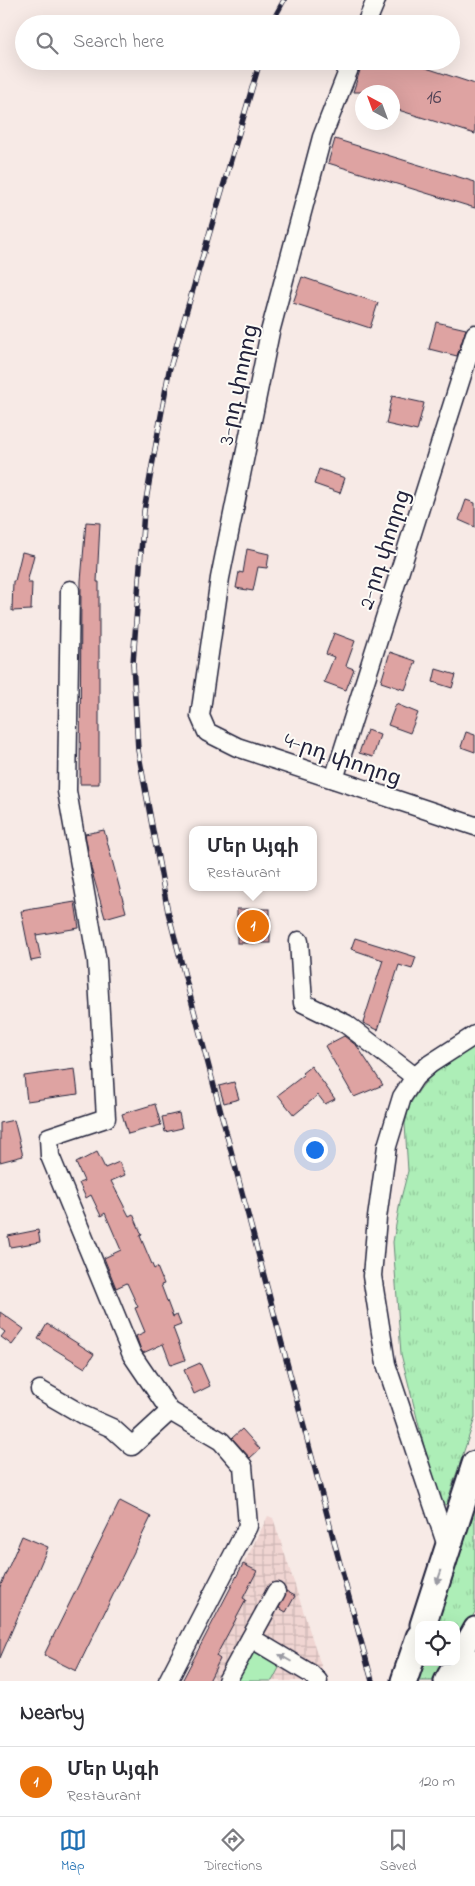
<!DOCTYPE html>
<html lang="en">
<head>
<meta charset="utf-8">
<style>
  body { margin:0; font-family:"Indie Flower","Noto Sans Armenian",sans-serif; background:#f2f2f3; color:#2b2b33 }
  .controls { position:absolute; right:15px; bottom:15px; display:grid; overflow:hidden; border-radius:10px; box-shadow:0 5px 20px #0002 }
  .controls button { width:45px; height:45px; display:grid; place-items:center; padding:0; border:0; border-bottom:1px solid #e1e1e2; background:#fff; color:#2b2b33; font:25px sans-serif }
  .compass { position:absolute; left:355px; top:85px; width:45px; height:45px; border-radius:50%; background:#fff; box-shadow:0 5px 20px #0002; rotate:319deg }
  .you { position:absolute; left:314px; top:1149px; width:18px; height:18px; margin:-12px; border:4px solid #fff; border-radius:50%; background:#1a73e8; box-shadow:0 0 0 8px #1a73e833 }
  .badge { display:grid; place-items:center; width:32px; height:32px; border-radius:50%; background:#1f6fb2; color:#fff; font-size:16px; font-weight:700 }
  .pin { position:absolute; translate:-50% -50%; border:2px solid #fff; box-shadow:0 1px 5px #0006 }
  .popup { position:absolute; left:189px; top:826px; width:128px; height:65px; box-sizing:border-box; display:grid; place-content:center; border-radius:10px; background:#fff; filter:drop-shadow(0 1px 4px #0005); font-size:16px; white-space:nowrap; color:#7c7c81 }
  .popup b { font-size:19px; color:#2b2b33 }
  .popup::after { content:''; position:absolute; left:50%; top:100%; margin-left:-10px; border:10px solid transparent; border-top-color:#fff }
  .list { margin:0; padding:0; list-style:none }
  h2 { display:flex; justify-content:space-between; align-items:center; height:65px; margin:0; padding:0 20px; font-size:21px }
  h2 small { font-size:16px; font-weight:400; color:#7c7c81 }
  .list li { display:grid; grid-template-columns:32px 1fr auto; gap:15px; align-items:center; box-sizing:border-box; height:70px; padding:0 20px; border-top:1px solid #e1e1e2 }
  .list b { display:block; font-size:19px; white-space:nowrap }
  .list p { margin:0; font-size:16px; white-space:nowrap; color:#7c7c81 }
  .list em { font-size:16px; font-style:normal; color:#7c7c81 }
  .icon { flex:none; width:28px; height:28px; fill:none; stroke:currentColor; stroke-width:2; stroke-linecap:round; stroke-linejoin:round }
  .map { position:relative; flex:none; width:475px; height:1681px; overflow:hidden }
  .search { position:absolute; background:#fff; box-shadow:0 5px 20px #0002; left:15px; right:15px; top:15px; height:55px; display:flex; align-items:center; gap:12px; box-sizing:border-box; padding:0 18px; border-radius:28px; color:#7c7c81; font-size:19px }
  .sheet { height:135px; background:#fff }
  nav { display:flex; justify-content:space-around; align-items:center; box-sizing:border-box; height:70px; border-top:1px solid #e1e1e2; background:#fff; font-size:14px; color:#7c7c81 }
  nav a { display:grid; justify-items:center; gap:2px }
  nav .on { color:#1f6fb2 }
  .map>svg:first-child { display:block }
  .industrial { fill:url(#industrial-grid) }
  .grass { fill:url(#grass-tufts); stroke:#688879 }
  .park { fill:#adeeb7; stroke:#688879 }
  .building { fill:#dea3a2; stroke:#22223b }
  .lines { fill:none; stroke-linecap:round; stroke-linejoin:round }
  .minor-casing { stroke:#22223b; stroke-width:21 }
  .major-casing { stroke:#22223b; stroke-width:25 }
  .highway-casing { stroke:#22223b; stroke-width:29 }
  .minor { stroke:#fdfcf7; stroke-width:18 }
  .major { stroke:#fdfcf7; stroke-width:21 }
  .highway { stroke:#fdfcf7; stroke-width:25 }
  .rail-casing { stroke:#22223b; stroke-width:5.5 }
  .rail { stroke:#fdfcf7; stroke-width:4; stroke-dasharray:11; stroke-linecap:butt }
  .oneway { fill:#9a9aa2 }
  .labels { text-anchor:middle; stroke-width:4; stroke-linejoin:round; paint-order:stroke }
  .number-label { font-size:20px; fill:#514255 }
  .street-label { font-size:22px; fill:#22223b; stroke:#fdfcf7 }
</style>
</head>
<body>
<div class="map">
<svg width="475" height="1681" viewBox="0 0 475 1681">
  <defs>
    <pattern id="industrial-grid" width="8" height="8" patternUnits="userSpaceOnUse" patternTransform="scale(1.25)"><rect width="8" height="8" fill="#f0d5d2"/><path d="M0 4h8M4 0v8" fill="none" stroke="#ceb7b5"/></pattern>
    <pattern id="grass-tufts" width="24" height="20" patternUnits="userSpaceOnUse" patternTransform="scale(1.25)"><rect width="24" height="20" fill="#adeeb7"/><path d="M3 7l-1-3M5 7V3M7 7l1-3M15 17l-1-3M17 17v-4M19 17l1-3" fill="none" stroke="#95cc9e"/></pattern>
  </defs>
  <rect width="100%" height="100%" fill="#f7eae6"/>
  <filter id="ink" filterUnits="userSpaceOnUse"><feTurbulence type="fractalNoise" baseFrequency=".02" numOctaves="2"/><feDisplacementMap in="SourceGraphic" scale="10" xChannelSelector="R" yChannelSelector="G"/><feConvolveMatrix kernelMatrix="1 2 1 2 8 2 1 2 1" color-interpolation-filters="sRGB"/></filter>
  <g filter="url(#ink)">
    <polygon class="industrial" points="268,1516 273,1518 326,1681 184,1681"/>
    <g class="grass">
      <polygon points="475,1045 475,1418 446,1505 439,1501 435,1490 401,1354 393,1242 400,1202 408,1171 405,1124 410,1104 420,1089 428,1079 443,1066"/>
      <polygon points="475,1503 475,1612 456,1646 456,1625 435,1625"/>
      <polygon points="422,1662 447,1662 436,1681 416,1681"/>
    </g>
    <polygon class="park" points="249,1649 280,1666 272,1681 232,1681"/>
    <g class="building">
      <polygon points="363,61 405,61 475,84 475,134 392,108 392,92 353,92"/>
      <polygon points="335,139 475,182 475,208 328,163"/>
      <polygon points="302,277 378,303 370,328 293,303"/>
      <polygon points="436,322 466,329 457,356 429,349"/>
      <polygon points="392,396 424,403 417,431 386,424"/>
      <polygon points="319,469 345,478 340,493 314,484"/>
      <polygon points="466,500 475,503 475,527 459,520"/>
      <polygon points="86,522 100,523 97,582 99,582 99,784 80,784 81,581"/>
      <polygon points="247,549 269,554 267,568 258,567 253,591 236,588 239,572 243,573"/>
      <polygon points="22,552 34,555 27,583 32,583 31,610 12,611 13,581 15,581"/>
      <polygon points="334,633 355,641 346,666 354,669 346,690 324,682 334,657 326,654"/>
      <polygon points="390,652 416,661 405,690 381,682"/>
      <polygon points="436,669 456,675 452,688 433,682"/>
      <polygon points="396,704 418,713 410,733 388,725"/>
      <polygon points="367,730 380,735 373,757 359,753"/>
      <polygon points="466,732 475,735 475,752 461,747"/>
      <polygon points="104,830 126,912 105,918 91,868 85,834"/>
      <polygon points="75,902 79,928 36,935 41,959 31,961 21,911"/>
      <rect x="237" y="909" width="33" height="34"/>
      <polygon points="355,938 416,957 412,969 399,965 378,1030 363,1023 383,960 351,949"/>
      <polygon points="344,1036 357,1046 383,1085 354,1097 325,1046"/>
      <polygon points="311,1066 335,1099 325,1104 318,1095 294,1115 278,1095 304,1075 302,1073"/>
      <polygon points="75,1069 78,1094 27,1101 24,1076"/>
      <polygon points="234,1082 239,1099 224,1103 219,1086"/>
      <polygon points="155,1104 161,1125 128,1134 122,1114"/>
      <polygon points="179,1113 182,1128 165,1132 162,1117"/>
      <polygon points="14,1120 23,1156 0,1162 0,1123"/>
      <polygon points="97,1152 105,1168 119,1162 125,1175 111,1181 129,1216 133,1214 142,1235 140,1236 154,1269 157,1267 164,1284 161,1285 173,1317 177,1315 181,1325 173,1328 185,1360 171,1365 163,1344 143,1353 141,1350 136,1336 145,1332 135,1308 138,1307 127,1283 116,1288 104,1258 121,1250 105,1213 101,1216 91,1195 86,1198 79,1183 84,1181 76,1163"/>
      <polygon points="38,1230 40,1242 10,1247 8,1236"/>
      <polygon points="0,1312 24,1329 12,1345 1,1337 5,1332 0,1328"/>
      <polygon points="47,1324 94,1354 85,1368 38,1339"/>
      <polygon points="200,1363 210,1386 194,1394 184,1370"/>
      <polygon points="242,1429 260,1449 250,1458 232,1438"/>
      <polygon points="120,1501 151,1517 76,1671 44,1655"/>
      <polygon points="22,1536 48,1547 0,1658 0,1587"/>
      <polygon points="243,1564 257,1571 243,1598 246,1600 216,1656 220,1659 209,1681 182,1681"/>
      <polygon points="286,1591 295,1596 286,1612 279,1608"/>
    </g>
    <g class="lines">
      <g class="minor-casing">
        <g id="minor">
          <polyline points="366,24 376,0"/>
          <polyline points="352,61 322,137 270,332 220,578 200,716 207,732 237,747 475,826"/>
          <polyline points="70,590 67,791 97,961 106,1118 49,1137 50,1156 132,1355 170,1411 221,1441 243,1466 248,1526 168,1681"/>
          <polyline points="334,779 475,334"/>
          <polyline points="299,941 303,1003 346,1024 415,1077"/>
          <polyline points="40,1390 85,1416 112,1428 132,1446 170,1411"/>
          <polyline points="448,1549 386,1364 372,1276 377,1218 387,1146 402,1097 415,1077 430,1064 475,1035"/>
          <polyline points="251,1638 311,1674 318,1681"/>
          <polyline points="227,1681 276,1592"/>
        </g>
      </g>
      <g class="major-casing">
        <g id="major">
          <polyline points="456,1661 475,1628"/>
          <polyline points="445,1681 456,1662"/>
          <polyline points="464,1681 475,1660"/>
        </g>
      </g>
      <g class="highway-casing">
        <g id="highway">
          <polyline points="423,1625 475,1464"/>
          <polyline points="404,1681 419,1637"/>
        </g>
      </g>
      <use href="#minor" class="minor"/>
      <use href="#major" class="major"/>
      <use href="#highway" class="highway"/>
      <g class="rail-casing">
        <g id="rail">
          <polyline points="271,24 284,0"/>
          <polyline points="260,61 169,371 144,511 133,663 138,750 168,912 348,1594 372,1681"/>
        </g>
      </g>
      <use href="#rail" class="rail"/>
    </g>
    <defs><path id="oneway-solid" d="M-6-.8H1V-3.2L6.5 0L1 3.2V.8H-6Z" transform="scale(1.25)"/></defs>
    <g class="oneway">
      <use href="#oneway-solid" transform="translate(439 1577) rotate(109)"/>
      <use href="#oneway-solid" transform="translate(285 1658) rotate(-150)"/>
    </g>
  </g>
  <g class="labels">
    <g class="number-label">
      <text x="434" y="103">16</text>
    </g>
    <g class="street-label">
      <text transform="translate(237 384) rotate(-78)" y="8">3-րդ փողոց</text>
      <text transform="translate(383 549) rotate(-72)" y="8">2-րդ փողոց</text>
      <text transform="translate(343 758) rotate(19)" y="8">4-րդ փողոց</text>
    </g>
  </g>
</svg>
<div class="controls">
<button><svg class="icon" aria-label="locate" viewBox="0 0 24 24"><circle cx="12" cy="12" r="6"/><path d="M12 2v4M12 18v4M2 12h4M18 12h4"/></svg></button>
</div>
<svg class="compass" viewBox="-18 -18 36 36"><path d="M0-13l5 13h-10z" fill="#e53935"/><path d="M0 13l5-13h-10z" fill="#7c7c81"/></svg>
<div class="you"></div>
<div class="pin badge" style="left:253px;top:926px;background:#e8710a">1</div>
<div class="popup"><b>Մեր Այգի</b>Restaurant</div>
<div class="search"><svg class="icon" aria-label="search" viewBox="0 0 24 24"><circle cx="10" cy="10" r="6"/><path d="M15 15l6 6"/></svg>Search here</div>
</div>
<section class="sheet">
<h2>Nearby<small></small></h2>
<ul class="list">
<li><span class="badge" style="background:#e8710a">1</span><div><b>Մեր Այգի</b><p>Restaurant</p></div><em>120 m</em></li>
</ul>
</section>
<nav>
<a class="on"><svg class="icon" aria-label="map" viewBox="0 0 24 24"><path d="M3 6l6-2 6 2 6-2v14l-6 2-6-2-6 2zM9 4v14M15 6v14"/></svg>Map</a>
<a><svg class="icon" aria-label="directions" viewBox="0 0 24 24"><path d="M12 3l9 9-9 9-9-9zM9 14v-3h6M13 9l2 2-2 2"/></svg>Directions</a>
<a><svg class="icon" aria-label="saved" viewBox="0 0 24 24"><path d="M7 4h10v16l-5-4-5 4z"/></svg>Saved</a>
</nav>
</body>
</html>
